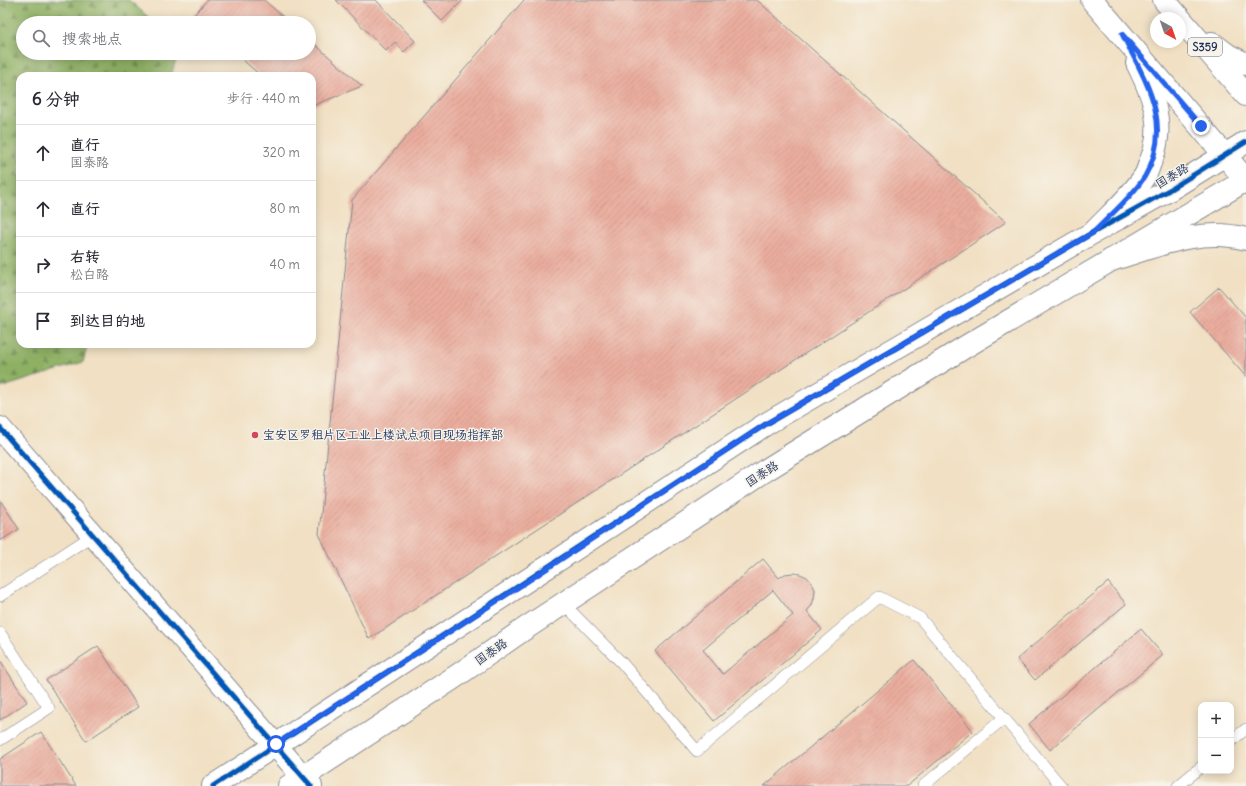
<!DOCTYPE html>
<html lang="zh">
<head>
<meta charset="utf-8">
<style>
  body { margin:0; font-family:Delius,"LXGW WenKai TC",sans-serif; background:#f2f2f3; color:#2b2b33 }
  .controls { position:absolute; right:12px; bottom:12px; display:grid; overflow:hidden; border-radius:8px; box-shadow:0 2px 10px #0003 }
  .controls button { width:36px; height:36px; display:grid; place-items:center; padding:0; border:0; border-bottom:1px solid #e1e1e2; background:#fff; color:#2b2b33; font:20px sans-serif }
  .compass { position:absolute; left:1150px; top:12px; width:36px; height:36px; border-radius:50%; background:#fff; box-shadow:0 2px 10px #0003; rotate:140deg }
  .stop { position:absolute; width:12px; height:12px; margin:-9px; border:3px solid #2563eb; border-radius:50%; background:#fff }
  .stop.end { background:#2563eb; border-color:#fff; box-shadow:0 1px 4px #0008 }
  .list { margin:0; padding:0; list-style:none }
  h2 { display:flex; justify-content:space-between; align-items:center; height:52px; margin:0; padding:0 16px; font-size:17px }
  h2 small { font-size:13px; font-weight:400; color:#7c7c81 }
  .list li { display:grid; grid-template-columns:26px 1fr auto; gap:12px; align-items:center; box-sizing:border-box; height:56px; padding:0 16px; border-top:1px solid #e1e1e2 }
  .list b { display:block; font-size:15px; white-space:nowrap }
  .list p { margin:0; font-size:13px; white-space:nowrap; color:#7c7c81 }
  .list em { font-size:13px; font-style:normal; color:#7c7c81 }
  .icon { flex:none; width:22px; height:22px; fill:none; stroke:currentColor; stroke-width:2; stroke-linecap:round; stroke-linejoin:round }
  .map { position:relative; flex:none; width:1246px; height:786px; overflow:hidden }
  .search { position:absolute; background:#fff; box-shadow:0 2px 10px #0003; left:16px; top:16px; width:300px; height:44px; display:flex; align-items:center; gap:10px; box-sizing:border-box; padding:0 14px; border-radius:22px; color:#7c7c81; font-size:15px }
  .panel { position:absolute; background:#fff; box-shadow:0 2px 10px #0003; left:16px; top:72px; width:300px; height:276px; border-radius:12px }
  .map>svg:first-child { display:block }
  .forest { fill:url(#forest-firs); stroke:#547060 }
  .building { fill:url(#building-hatch); fill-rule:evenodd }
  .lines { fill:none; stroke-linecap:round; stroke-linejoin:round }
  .service-casing { stroke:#868890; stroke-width:12 }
  .minor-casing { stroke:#868890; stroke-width:24 }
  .tertiary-casing { stroke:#868890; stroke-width:24 }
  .primary-casing { stroke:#868890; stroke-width:24 }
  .service { stroke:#fff; stroke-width:11 }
  .minor { stroke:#fff; stroke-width:22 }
  .tertiary { stroke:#fff; stroke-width:22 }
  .primary { stroke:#fff; stroke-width:22 }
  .cycleway-casing { stroke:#f7f3e8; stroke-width:8 }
  .cycleway { stroke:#0057b8; stroke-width:5 }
  .route { stroke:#2563eb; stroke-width:5 }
  .poi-dot { fill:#d1495b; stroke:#f7f3e8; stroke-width:1.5 }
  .labels { text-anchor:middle; stroke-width:3; stroke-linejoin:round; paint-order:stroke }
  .shield { fill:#f7f3e8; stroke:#5d6a87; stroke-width:1 }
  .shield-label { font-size:11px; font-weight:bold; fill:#1b2f5e }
  .street-label { font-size:12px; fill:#1b2f5e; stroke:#f7f3e8 }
  .poi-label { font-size:12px; fill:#1b2f5e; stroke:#f7f3e8; text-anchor:start }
</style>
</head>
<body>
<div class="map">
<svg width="1246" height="786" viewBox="0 0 1246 786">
  <defs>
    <pattern id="forest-firs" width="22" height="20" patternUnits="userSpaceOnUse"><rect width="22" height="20" fill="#8eb063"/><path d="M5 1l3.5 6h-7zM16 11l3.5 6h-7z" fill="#739055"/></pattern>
    <pattern id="building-hatch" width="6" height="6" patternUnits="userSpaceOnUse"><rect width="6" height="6" fill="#eaad9e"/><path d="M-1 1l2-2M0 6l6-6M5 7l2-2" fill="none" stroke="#c8958a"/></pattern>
  </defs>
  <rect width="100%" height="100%" fill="#f7f3e8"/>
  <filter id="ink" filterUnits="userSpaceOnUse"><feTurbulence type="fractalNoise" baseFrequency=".025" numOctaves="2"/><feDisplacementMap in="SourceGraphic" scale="8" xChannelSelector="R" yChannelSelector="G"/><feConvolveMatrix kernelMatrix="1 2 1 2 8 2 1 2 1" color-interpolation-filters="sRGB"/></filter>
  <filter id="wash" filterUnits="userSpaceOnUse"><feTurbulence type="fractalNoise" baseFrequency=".012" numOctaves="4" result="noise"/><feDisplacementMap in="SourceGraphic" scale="16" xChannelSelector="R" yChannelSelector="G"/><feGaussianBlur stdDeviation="0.9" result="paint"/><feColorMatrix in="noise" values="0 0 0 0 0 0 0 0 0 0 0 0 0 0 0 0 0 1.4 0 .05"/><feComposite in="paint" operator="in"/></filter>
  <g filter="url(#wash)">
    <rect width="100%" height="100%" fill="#f1e0c3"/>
    <polygon class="forest" points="0,0 129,0 155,23 23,23 23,53 178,53 171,76 20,76 20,344 88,344 83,362 0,388"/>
    <g id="blocks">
      <g class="building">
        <polygon points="207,0 264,0 290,23 201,23 193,16"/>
        <polygon points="336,0 376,0 415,41 404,52 395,42 386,51"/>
        <polygon points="421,0 463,0 442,21"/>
        <polygon points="524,0 757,0 1006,222 369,639 319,534 352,200"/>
        <polygon points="309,39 362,86 312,106 312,76 261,76 235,53 309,53"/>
        <polygon points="1219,287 1246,318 1246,377 1190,312"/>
        <polygon points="0,500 19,529 0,541"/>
        <path d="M763,559L779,578L785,574L793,573L800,574L807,577L812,583L815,590L814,598L812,605L807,611L822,630L714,721L655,651ZM773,590L793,615L723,674L703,650Z"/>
        <polygon points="1108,582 1126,604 1035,680 1017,659"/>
        <polygon points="1141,629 1163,655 1050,750 1029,724"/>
        <polygon points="98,646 138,707 86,741 46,680"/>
        <polygon points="0,660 27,702 0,720"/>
        <polygon points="914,660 973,731 907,786 764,786"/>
        <polygon points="41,732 76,786 0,786 0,759"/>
      </g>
    </g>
  </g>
  <g filter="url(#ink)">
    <use href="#blocks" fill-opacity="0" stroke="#868890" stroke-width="1"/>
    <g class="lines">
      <g class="service-casing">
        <g id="service">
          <polyline points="0,596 93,535"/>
          <polyline points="563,603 622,663 697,751 879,597 920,618 1061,786"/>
          <polyline points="0,633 49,708 0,740"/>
          <polyline points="1231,741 1246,729"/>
          <polyline points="923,786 1004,718"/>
          <polyline points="1178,786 1201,767"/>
        </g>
      </g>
      <g class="minor-casing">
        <polyline id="minor" points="0,428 311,786"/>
      </g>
      <g class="tertiary-casing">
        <g id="tertiary">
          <polyline points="213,786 766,424 1094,232 1169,190 1246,142"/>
          <polyline points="289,786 455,677 523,630 766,470 965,347 1246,180"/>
        </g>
      </g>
      <g class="primary-casing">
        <g id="primary">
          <polyline points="1092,0 1246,180"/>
          <polyline points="1164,0 1246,95"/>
          <polyline points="1212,43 1228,55 1246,64"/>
          <path d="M1094,232C1111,214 1130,198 1144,177C1147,173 1148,168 1150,163C1166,127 1154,97 1137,63"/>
          <path d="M1111,260C1154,247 1201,226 1246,239"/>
        </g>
      </g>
      <use href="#service" class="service"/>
      <use href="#minor" class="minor"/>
      <use href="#tertiary" class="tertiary"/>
      <use href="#primary" class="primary"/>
      <g class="cycleway-casing">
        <g id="cycleway">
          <polyline points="0,428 311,786"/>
          <polyline points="213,786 766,424 1094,232 1169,190 1246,142"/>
        </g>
      </g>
      <use href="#cycleway" class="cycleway"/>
    </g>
  </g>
  <g class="lines" filter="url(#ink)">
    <path class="route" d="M276,744L531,579L766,424L1094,232C1110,215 1133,196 1145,176C1175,124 1145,80 1122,34L1201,126"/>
  </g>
  <circle class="poi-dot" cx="255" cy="435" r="4"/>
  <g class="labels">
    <rect class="shield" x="1188" y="38" width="34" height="18" rx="3"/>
    <g class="shield-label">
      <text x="1205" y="51">S359</text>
    </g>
    <g class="street-label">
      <text transform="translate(1172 176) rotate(-31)" y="4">国泰路</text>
      <text transform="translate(762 474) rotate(-33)" y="4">国泰路</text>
      <text transform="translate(491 652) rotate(-35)" y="4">国泰路</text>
    </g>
    <g class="poi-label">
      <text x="263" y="439">宝安区罗租片区工业上楼试点项目现场指挥部</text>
    </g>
  </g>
</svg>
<div class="controls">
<button>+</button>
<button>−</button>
</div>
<svg class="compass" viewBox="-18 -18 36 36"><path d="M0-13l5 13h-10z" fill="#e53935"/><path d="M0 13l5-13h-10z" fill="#7c7c81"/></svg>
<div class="stop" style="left:276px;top:744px"></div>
<div class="stop end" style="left:1201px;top:126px"></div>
<div class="search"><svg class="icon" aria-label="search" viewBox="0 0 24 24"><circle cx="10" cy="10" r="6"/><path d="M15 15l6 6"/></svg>搜索地点</div>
<section class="panel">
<h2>6 分钟<small>步行 · 440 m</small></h2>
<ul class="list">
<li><svg class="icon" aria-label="ahead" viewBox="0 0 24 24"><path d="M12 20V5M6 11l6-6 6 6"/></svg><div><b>直行</b><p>国泰路</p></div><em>320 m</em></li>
<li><svg class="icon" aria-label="ahead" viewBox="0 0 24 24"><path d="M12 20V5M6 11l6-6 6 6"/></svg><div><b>直行</b></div><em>80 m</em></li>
<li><svg class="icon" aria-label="right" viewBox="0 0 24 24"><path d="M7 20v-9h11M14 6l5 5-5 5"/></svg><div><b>右转</b><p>松白路</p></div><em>40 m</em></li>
<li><svg class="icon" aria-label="arrive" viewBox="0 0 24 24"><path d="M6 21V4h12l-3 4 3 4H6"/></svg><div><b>到达目的地</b></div></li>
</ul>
</section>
</div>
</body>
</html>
